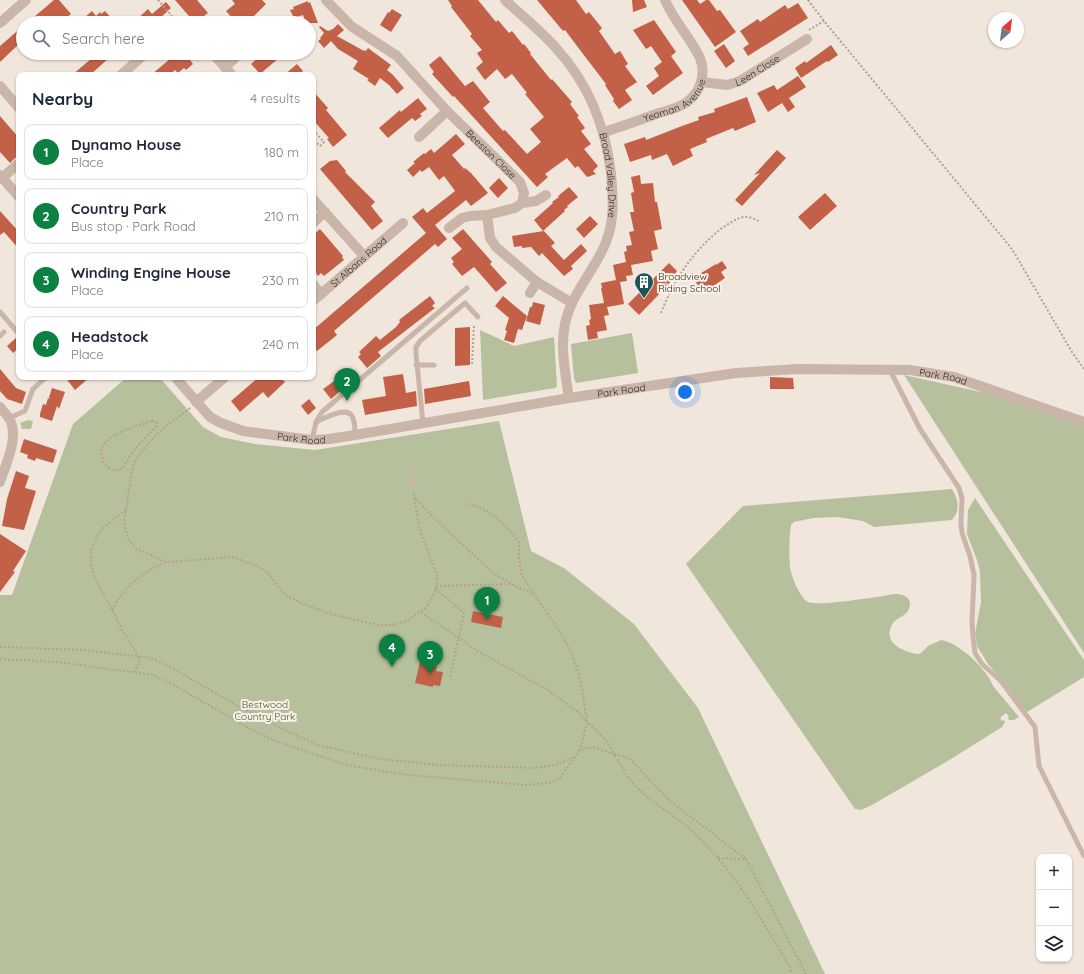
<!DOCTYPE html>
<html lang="en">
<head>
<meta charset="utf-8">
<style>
  body { margin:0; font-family:Quicksand,sans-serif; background:#f2f2f3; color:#1f2937 }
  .controls { position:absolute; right:12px; bottom:12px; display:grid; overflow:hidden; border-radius:8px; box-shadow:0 1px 3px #0004 }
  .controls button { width:36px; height:36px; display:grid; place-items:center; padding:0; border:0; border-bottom:1px solid #e0e1e3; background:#fff; color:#1f2937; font:20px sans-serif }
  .compass { position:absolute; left:988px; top:12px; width:36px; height:36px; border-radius:50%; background:#fff; box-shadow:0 1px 3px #0004; rotate:28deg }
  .you { position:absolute; left:685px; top:392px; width:14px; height:14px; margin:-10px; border:3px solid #fff; border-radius:50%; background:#1a73e8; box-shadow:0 0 0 6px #1a73e833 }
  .badge { display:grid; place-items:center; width:26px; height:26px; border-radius:50%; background:#0b8043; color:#fff; font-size:13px; font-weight:700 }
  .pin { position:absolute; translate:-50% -33px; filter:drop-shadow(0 1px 2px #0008) }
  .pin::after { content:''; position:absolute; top:21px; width:14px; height:12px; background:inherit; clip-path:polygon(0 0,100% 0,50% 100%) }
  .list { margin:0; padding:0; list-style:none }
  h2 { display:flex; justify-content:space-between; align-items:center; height:52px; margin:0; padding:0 16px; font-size:17px }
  h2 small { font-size:13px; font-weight:400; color:#747a83 }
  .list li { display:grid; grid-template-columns:26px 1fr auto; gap:12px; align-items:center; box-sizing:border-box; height:56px; margin:0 8px 8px; padding:0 8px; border:1px solid #e0e1e3; border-radius:8px }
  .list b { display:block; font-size:15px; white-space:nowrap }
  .list p { margin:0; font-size:13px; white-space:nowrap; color:#747a83 }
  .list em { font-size:13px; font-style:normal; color:#747a83 }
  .icon { flex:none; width:22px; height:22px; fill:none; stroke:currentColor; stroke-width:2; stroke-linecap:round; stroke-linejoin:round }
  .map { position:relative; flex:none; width:1084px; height:974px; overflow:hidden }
  .search { position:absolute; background:#fff; box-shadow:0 1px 3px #0004; left:16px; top:16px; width:300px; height:44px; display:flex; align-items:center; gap:10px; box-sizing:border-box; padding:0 14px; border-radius:22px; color:#747a83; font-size:15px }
  .panel { position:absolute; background:#fff; box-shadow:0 1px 3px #0004; left:16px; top:72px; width:300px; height:308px; border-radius:8px }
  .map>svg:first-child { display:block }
  .green { fill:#b6c09c }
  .building { fill:#c36148 }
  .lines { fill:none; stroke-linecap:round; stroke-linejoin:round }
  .path { stroke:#b5a092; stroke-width:2; stroke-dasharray:2 2; stroke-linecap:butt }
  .lane { stroke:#c9b6a8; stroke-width:5 }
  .street { stroke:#c9b6a8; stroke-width:10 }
  .labels { text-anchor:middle; stroke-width:4; stroke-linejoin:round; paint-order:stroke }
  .street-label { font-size:10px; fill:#362c28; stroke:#f9f1e8 }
  .poi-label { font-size:10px; fill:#362c28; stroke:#f9f1e8; text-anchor:start }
  .park-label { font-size:10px; fill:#47542c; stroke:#f9f1e8 }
</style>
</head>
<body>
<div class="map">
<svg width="1084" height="974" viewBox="0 0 1084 974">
  <rect width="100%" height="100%" fill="#f1e6dc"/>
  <g class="green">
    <polygon points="480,330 514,346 554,337 557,386 555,388 483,400"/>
    <polygon points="632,333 638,373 576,383 574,378 571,344"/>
    <polygon points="904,375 990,394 1084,426 1084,653"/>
    <polygon points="127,377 159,377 203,427 221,437 255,444 315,450 499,421 531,551 564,568 634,624 698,708 825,974 0,974 0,595 12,595 73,424"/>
    <polygon points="28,420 33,421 31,429 22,429 20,423"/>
    <path d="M952,489C958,499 961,510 952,520L874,527L863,521L837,517L813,518L794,522L791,525C789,537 789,555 790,567C791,576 800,598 808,602C820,607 880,596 896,594C902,594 908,596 910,602C910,618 897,615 892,625C882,643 904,652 918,654L921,653L928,646L941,640C958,642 988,670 993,686L1019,717L1014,720H1009L1008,718L1009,717L1006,713L1000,718L1002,721L1004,720L1005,722L1002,727L946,762L872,805L861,810L855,809L686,564L743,506Z"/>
    <polygon points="975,498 1084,660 1084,677 1027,712 1007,686 988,664 977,646 975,634 981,602 980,572 978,563 967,534 968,510"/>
  </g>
  <g class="building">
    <polygon points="54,0 59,0 71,14 63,21 59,18 53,23 27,23"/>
    <polygon points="175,0 197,0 208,13 195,23"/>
    <polygon points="232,0 262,0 266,4 247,23 226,23 232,18 226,11 235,4"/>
    <polygon points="448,0 478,0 496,22 498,20 509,33 512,31 523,45 524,44 531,53 530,54 551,80 552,79 572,102 570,104 579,116 577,117 585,128 581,131 591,144 584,149 598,166 593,171 596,174 587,177 578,166 575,168 567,158 545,174 548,177 537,187 454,96 453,97 432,74 434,72 429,65 440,56 465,86 473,81 490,102 483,108 503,131 505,130 527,154 541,142 530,129 544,117 525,94 527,93 512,74 505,79 497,69 485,80 476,68 483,62 477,53 482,50 470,36 472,34 451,7 452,6"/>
    <polygon points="537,0 576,0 586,14 589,12 602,28 599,31 615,54 620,51 628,64 625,66 637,82 625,90 632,100 619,109 613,101 614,99 605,85 606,84 583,54 565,30 563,31"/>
    <polygon points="632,0 644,0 647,7 633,12"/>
    <polygon points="682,0 697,0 700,4 706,0 709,0 717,11 720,10 736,32 715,47"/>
    <polygon points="308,1 308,3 310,2 318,23 306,23 303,15 294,18 290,10 294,9 293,7"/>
    <polygon points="166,2 171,8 158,20 160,23 133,23 148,9 152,14"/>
    <polygon points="798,3 808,18 748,56 743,48 749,44 740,31 758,19 760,22 785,5 788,9"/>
    <polygon points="392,9 402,15 391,32 380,25 388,12 389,13"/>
    <polygon points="92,11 96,16 100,12 101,14 105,11 116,23 87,23 89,22 85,17"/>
    <polygon points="654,20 676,52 671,56 683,73 653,95 646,86 659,76 654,68 662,62 651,46 646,49 633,30"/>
    <polygon points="338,24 344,30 337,36 364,51 364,50 366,51 368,48 391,65 387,70 393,75 404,88 397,94 389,85 380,78 375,86 367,80 369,79 353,69 358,61 338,49 331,41 324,48 318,41 321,39 320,38 324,33 319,27 320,26 328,31 333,29"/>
    <polygon points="23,26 23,49 19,44 0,62 0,46"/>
    <polygon points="724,44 735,61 726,68 714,51"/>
    <polygon points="831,45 838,55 828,62 827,61 801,78 795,68 805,61 806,63"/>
    <polygon points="98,53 105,53 109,58 90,75 72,75"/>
    <polygon points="177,53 185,53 193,64 186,70 184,68 178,73 175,70 169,75 151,75"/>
    <polygon points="263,53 285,53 260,74 251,64"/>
    <polygon points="297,64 303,71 298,75 284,75"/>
    <polygon points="798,76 806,87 789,98 795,107 788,112 782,103 768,112 757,93 774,85 777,90"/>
    <polygon points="313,91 328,108 326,110 347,135 333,147 327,139 329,138 313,120"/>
    <polygon points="747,97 756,122 735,131 733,128 706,139 707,142 690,149 693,156 673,166 667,154 652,160 651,155 630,162 624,144 645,137 646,140 682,126 699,120 698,117 715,112 714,109"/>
    <polygon points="418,98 427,109 420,114 422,116 415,121 412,118 388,138 379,128 400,110 401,112"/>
    <polygon points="0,116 19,138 19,157 15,158 10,163 0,152"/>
    <polygon points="456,134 465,144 452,155 464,169 465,168 471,173 488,193 471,206 466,200 435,225 447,239 438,247 435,244 334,331 337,335 317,351 313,346 313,330 426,233 412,217 423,208 427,213 455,191 444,176 439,180 429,167 422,172 420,170 413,177 407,170 415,163 413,162 424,153 425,154 431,149 434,153"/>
    <polygon points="777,150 786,158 742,206 735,200 760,173 754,175"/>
    <polygon points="337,160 346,171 345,172 375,202 371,206 383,221 372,230 320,169 330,161"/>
    <polygon points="640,175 641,184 653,183 655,202 657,202 662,229 654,231 658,249 651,251 653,261 631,265 633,275 626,276 627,281 620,282 624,304 607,307 609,315 604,316 607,330 597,332 598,338 588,340 586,326 590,325 589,320 591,319 589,305 604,303 601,288 602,288 601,283 616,280 613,265 626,262 624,252 627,251 626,246 632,245 629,232 634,231 630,212 634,212 631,193 634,192 631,177"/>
    <polygon points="499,178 508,188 498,198 489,188"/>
    <polygon points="569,187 578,197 567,206 568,207 564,210 565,211 543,231 534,220 553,203 552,202 559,197 558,196"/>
    <polygon points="825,193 837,206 810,230 798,217"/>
    <polygon points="0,211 19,232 19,249 4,232 0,235"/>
    <polygon points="590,216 598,224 584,238 576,229"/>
    <polygon points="320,229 343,256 342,257 344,260 324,276 321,273 318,276 313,269 313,235"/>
    <polygon points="463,229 492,262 490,264 507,283 496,292 474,267 462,276 452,264 454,262 451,258 462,249 452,238"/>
    <polygon points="544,231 555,243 551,246 564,260 581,244 587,251 571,266 573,269 564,276 542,253 539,256 531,247 522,248 522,246 514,247 512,236"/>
    <polygon points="722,261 727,268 721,272 725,278 703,293 693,278 716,264 716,265"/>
    <polygon points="669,263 677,271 668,285 639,315 628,304"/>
    <polygon points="430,296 435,303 432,306 435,308 378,352 381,356 367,368 358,357 361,354 359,352 376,336 380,340 396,327 400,322 399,320"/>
    <polygon points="503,296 527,316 522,330 518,329 514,343 504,340 507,331 505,330 509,318 495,306"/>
    <polygon points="533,302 545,305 540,325 526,321 530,307 532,307"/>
    <polygon points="470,327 470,365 455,366 455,328"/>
    <polygon points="17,337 19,338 19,348 13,353 7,346"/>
    <polygon points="0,369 16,388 26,392 22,404 7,399 0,391"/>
    <polygon points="403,374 406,393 416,391 417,406 365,415 362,400 386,396 383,377"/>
    <polygon points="65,377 90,377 75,390"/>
    <polygon points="259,377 280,377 285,382 268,398 263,392 240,412 231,401"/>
    <polygon points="770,377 793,378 794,389 770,389"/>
    <polygon points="337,379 344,388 331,399 323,389"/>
    <polygon points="469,381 471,396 425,404 424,389"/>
    <polygon points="52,388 65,392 59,409 57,406 52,421 40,417 40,414 43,404 46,405 48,398 50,399 49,397"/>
    <polygon points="309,399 316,408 308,415 301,406"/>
    <polygon points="24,439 57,450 53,463 36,458 35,461 27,458 28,455 20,452"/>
    <polygon points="16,471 29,476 25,488 36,491 24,530 2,526 7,499"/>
    <polygon points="0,534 26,551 13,571 15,572 0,592"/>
    <polygon points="473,611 503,617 501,628 471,622"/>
    <polygon points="420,662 437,666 436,671 443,672 440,686 433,685 433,687 415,683"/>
  </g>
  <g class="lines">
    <g class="path">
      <polyline points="158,0 178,23"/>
      <polyline points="808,0 824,21 1012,249 1072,352 1084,369"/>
      <polyline points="172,23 176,20"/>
      <polyline points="809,30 824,21"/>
      <polyline points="313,130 324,142 320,146 313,139"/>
      <path d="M661,313C674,279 694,250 722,228C729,224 736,218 744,217C748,216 755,219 759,221"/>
      <polyline points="472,364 474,324"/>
      <polyline points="190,408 158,433 142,451 134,464 131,475 124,524 128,538 135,548 166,562 234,557 261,568 269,574 284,594 301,603 331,614 378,625 393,625 406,621 427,607 436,589 437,576 419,527 413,492"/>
      <path d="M152,421L156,422L157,425C154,430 149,433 146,437C136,446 129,457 123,468C120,469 117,470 114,470C103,468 98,453 104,444C113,432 139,425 152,421Z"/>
      <polyline points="414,497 432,516 493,573 515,586 532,593"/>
      <path d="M468,504C492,510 504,523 519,542V559L522,576L562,635L571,653L579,674L582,689L587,722L606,740L614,754L629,758L670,801L746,859"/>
      <path d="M126,510C118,516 106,523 100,532C81,558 95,579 108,602C114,612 118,623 124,633C130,643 136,651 140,662L134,672"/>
      <polyline points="436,586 511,584"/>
      <polyline points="436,589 464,613 450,677"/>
      <path d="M112,610C125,585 142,573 166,562"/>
      <polyline points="421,612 479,652 548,690 577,711 587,722 580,750"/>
      <polyline points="0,647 86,650 151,658 174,669 236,705 289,732 318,745 380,759 438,765 535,768 555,765 575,757"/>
      <path d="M0,659L57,662L153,675L181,689L254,731L273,740L346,765L408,775L525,785L548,783L559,779L580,750L593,747L614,754C619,762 624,772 630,780C648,802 675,814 695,834C734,870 763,922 790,967L791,974"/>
      <polyline points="718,858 746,859 806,974"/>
    </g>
    <g class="lane">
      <polyline points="0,312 19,334"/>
      <polyline points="0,336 4,332"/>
      <polyline points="416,365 434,365"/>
      <polyline points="890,370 920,429 959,488 962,498 961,523 962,533 970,556 974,575 972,622 973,637 975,653 982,664 1001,681 1035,727 1039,766 1084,856"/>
      <polyline points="9,418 25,411 33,389 46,377"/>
      <polyline points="316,422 322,412 467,288"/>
      <polyline points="423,423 416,354 416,347 420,341 465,303 478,317"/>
      <path d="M312,440L316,422C324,418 346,406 352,416C355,421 355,429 355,435"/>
      <polyline points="410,469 413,486"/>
    </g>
    <g class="street">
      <path id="s1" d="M326,0L351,26L397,56L447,111L520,182L524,193L522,203L515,208L487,215L470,216L462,218L449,228"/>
      <path id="s2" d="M505,0C522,16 541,31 556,48C589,84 605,125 611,173C613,197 615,219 606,242C598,263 582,282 572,303C557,334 564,365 569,398"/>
      <polyline points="0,23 26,0"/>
      <polyline points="212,53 232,75"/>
      <polyline points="225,67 235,58"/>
      <polyline points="121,75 146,53"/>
      <path id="s3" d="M702,82L727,85L740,81L807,39"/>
      <polyline points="0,86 19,108"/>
      <path id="s4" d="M604,132C621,127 639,120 656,114C666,111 679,108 687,102C701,92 706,73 700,58C690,37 674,21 665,0"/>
      <polyline points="419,137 447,111"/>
      <polyline points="0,175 19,197"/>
      <polyline points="2,178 19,163"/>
      <polyline points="313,199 364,256"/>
      <polyline points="522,203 536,201 546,195"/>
      <polyline points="487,215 490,238 496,247 537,282 572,303"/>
      <polyline points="313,223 325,212"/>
      <polyline points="313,284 321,294"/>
      <polyline points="530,293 537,282"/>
      <path id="s5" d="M313,301L403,223"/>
      <path id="s6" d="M175,377L210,417L221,423L243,431L312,440L329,439L355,435L569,398L736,373L798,369L910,370L954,377L1084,422"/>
      <polyline points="196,402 225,377"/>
      <path d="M0,407C4,412 9,417 11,422C18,440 5,466 0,482"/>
    </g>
  </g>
  <defs>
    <g id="building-pin" transform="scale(1)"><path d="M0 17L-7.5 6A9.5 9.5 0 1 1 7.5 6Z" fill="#1e5657" stroke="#f9f1e8"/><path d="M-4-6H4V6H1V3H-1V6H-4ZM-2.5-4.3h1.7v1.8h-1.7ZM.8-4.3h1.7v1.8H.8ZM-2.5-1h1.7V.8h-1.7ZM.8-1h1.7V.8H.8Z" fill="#fff"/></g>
  </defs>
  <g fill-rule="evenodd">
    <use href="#building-pin" x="644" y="282"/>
  </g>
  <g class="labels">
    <g class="street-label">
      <text dy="4" stroke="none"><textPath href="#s3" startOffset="59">Leen Close</textPath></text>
      <text dy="4" stroke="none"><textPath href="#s4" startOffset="79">Yeoman Avenue</textPath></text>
      <text dy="4" stroke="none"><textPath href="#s1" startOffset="227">Beeston Close</textPath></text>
      <text dy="4" stroke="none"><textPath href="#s2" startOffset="211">Broad Valley Drive</textPath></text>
      <text dy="4" stroke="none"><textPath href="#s5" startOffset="60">St Albans Road</textPath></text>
      <text dy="4" stroke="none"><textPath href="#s6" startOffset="796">Park Road</textPath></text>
      <text dy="4" stroke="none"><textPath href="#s6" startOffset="472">Park Road</textPath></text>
      <text dy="4" stroke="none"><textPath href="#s6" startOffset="148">Park Road</textPath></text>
    </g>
    <g class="poi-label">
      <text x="658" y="280">Broadview<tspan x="658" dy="12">Riding School</tspan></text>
    </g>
    <g class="park-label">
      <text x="265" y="708">Bestwood<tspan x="265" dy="12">Country Park</tspan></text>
    </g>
  </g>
</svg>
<div class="controls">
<button>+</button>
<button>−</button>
<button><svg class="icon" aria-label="layers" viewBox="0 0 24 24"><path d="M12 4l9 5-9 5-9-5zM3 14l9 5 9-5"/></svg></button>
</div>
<svg class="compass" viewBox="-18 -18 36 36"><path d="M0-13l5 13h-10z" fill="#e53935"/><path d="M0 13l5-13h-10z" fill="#747a83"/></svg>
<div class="you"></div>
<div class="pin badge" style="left:487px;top:620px">1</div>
<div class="pin badge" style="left:347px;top:401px">2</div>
<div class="pin badge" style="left:430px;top:674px">3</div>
<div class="pin badge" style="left:392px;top:667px">4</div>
<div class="search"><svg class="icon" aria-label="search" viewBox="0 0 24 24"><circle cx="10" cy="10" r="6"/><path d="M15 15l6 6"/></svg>Search here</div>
<section class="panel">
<h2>Nearby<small>4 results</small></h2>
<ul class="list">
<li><span class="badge">1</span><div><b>Dynamo House</b><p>Place</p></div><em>180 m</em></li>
<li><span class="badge">2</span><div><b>Country Park</b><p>Bus stop · Park Road</p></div><em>210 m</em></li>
<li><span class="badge">3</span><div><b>Winding Engine House</b><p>Place</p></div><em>230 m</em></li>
<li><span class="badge">4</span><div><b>Headstock</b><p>Place</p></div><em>240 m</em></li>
</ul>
</section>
</div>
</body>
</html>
